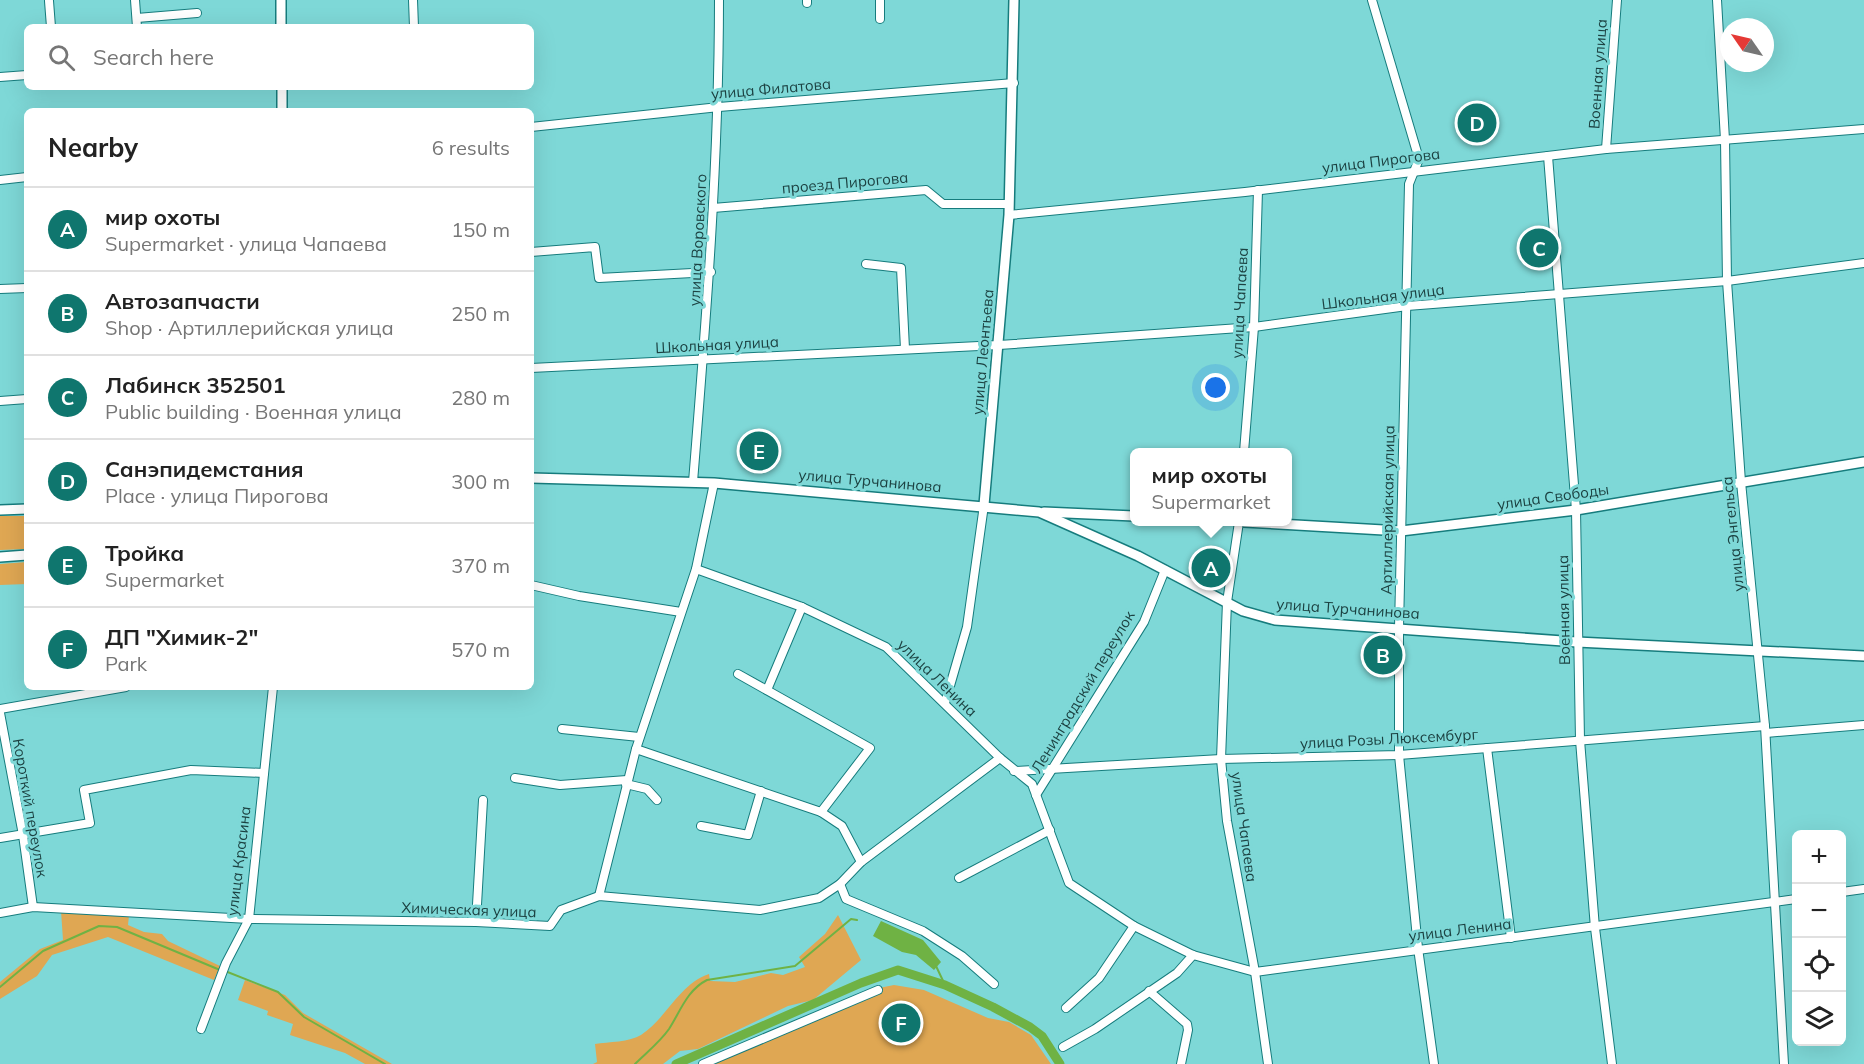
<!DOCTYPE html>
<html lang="en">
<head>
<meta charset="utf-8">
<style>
  body { margin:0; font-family:Mulish,sans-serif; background:#f6f6f6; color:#222 }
  .controls { position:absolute; right:18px; bottom:18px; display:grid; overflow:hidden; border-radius:9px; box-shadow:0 6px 24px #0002 }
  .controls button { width:54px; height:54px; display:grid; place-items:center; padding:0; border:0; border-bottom:2px solid #e0e0e0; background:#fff; color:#222; font:30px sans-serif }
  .compass { position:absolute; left:1720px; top:18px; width:54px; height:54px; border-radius:50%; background:#fff; box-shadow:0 6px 24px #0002; rotate:304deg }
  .you { position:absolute; left:1216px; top:388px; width:21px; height:21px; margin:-15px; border:4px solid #fff; border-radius:50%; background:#1a73e8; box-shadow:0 0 0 9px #1a73e833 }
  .badge { display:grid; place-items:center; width:39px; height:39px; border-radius:50%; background:#0f766e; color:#fff; font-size:20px; font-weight:700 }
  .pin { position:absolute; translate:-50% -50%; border:3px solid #fff; box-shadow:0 2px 6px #0006 }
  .popup { position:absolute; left:1130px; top:448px; width:162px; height:78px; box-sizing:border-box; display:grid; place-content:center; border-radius:9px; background:#fff; filter:drop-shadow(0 2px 4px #0005); font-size:20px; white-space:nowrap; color:#767676 }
  .popup b { font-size:22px; color:#222 }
  .popup::after { content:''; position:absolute; left:50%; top:100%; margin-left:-12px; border:12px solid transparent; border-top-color:#fff }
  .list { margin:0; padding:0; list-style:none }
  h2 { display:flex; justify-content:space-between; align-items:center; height:78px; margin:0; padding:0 24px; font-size:26px }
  h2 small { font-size:20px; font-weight:400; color:#767676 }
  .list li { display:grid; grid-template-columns:39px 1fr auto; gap:18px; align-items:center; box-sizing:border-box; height:84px; padding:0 24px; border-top:2px solid #e0e0e0 }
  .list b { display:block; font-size:22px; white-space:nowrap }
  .list p { margin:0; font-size:20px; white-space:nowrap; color:#767676 }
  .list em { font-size:20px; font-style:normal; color:#767676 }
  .icon { flex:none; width:33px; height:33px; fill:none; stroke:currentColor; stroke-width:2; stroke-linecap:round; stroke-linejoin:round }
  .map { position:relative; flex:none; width:1864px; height:1064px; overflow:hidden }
  .search { position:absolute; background:#fff; box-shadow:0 6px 24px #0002; left:24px; top:24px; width:510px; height:66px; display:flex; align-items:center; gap:15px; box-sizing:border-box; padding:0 21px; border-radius:9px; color:#767676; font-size:22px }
  .panel { position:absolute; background:#fff; box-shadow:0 6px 24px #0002; left:24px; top:108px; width:510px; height:582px; border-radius:9px }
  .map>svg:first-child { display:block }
  .green { fill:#dfa753 }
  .water { fill:#6fb244 }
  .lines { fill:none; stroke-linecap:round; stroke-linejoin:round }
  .stream { stroke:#6fb244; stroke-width:2 }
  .canal { stroke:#6fb244; stroke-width:9 }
  .minor-casing { stroke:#167c7d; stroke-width:10 }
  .tertiary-casing { stroke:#167c7d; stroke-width:12 }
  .minor { stroke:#fff; stroke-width:8 }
  .tertiary { stroke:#fff; stroke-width:9 }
  .labels { text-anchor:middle; stroke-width:6; stroke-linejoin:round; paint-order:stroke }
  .street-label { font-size:15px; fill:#1c4242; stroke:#7ed8d7 }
</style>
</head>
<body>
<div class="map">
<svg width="1864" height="1064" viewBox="0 0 1864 1064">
  <rect width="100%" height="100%" fill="#7ed8d7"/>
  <g class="green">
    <polygon points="0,516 27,516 27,549 0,550"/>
    <polygon points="27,562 27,584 0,585 0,564"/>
    <polygon points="61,911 129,915 128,925 144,932 162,934 168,941 220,966 214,980 108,937 52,955 37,976 0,999 0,982 40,949 63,940"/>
    <path d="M838,915L861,960L813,1000L788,1006L698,1049L680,1051L663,1064H593L597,1062L595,1044C608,1042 630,1042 641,1035C667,1018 679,984 709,974L710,981L735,982L771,973L783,975L805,967L799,957L825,934Z"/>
    <polygon points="245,980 285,995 303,1013 392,1064 365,1064 345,1053 290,1035 293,1024 267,1015 268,1011 238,1000"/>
    <polygon points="894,985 924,990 988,1018 1009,1022 1031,1035 1051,1064 700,1064 879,988"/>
  </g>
  <polygon class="water" points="881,921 923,940 941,962 934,970 916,955 902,952 873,936"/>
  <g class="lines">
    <g class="stream">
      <polyline points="936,966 945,985"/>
      <polyline points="225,971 278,992 304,1017 385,1064"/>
      <polyline points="0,987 43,951 99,926 117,927 220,970"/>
      <path d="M635,1064C646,1053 660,1042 669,1029C680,1012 687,990 707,980L795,966L851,919L857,920"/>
    </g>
    <polyline class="canal" points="676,1064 861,983 898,970 945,985 993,1007 1030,1027 1042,1036 1060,1064"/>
    <g class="minor-casing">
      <g id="minor">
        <polyline points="135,0 137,27"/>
        <polyline points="413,0 414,27"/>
        <polyline points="807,0 807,3"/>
        <polyline points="1372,0 1419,159 1409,184 1399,628 1399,755 1418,948 1434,1064"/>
        <polyline points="1717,0 1725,140 1727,281 1741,482 1765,726 1784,1064"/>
        <polyline points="49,1 51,27"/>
        <polyline points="137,18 197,13"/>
        <polyline points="880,19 880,0"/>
        <polyline points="0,77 27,75"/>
        <polyline points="531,127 719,107 1014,83"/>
        <polyline points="1606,149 1617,0"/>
        <polyline points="1548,156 1576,510 1580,740 1595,928 1612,1064"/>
        <polyline points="0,180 27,177"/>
        <polyline points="713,208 926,190 943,204 1009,204"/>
        <polyline points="1009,215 1245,192 1606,149 1864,129"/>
        <polyline points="531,252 595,247 599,278 711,272"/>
        <polyline points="866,264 901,268 905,349"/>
        <polyline points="0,289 27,288"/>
        <polyline points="531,368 999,345 1254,327 1407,306 1727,281 1864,263"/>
        <polyline points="0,401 27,399"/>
        <polyline points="1244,452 1254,327 1258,190"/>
        <path d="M693,482C706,321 719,161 719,0"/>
        <polyline points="1239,522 1227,602 1221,759 1227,821 1255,972 1268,1064"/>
        <polyline points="696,569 802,607 886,647 1000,758 1032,784 1069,883 1134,926 1193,955 1255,972 1796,899"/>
        <polyline points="531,585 579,596 681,612"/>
        <polyline points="738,674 870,748 821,812"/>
        <polyline points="767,690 802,607"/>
        <polyline points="945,703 967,627 984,505"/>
        <polyline points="0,709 126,687"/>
        <polyline points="0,713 23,835 33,907"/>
        <polyline points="562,729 639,737"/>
        <polyline points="1766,733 1864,725"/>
        <polyline points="1487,748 1511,938"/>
        <polyline points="636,749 821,812 842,826 861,862"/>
        <polyline points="1014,771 1221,759 1399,755 1765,726"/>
        <polyline points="515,778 560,785 627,780"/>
        <polyline points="626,784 647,789 657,800"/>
        <polyline points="1036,795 1144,622 1165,570"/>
        <polyline points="701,826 748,835 761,791"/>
        <polyline points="0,838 90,823 84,790 191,770 264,773"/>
        <polyline points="959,878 1050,830"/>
        <polyline points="840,884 861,862 1000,758"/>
        <polyline points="1842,892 1864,889"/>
        <polyline points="599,896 636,749 696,569 714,483"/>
        <polyline points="0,913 33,907 249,919 476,922 550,926 561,910 599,896 760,910 819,898 840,884 846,899 923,931 962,956 994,984"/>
        <polyline points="476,922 483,800"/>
        <polyline points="1149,991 1187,1024 1188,1030 1181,1064"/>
        <polyline points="1066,1008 1099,978 1134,926"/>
        <polyline points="201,1029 226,963 249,919 273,687"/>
        <polyline points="1063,1047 1095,1029 1177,973 1193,955"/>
        <polyline points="703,1064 878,990"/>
      </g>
    </g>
    <g class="tertiary-casing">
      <g id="tertiary">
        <polyline points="281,0 281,27"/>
        <polyline points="282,87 282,111"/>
        <polyline points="531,478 714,483 1039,512 1138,556 1243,611 1275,620 1577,642 1864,656"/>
        <polyline points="984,505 1009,215 1014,0"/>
        <polyline points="0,510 27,509"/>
        <polyline points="1044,512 1134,516"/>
        <polyline points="1244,522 1401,531 1576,510 1864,462"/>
        <polyline points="0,557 27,555"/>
      </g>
    </g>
    <use href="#minor" class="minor"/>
    <use href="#tertiary" class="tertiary"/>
  </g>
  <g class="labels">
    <g class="street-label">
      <text transform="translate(1598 74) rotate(-86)" y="5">Военная улица</text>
      <text transform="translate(771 89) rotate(-5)" y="5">улица Филатова</text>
      <text transform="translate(1381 161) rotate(-7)" y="5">улица Пирогова</text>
      <text transform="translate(845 183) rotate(-5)" y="5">проезд Пирогова</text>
      <text transform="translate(698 240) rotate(-87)" y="5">улица Воровского</text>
      <text transform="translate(1383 297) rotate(-7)" y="5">Школьная улица</text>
      <text transform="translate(1240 303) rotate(-87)" y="5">улица Чапаева</text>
      <text transform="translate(717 345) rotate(-3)" y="5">Школьная улица</text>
      <text transform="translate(983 352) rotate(-85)" y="5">улица Леонтьева</text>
      <text transform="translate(870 481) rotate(5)" y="5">улица Турчанинова</text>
      <text transform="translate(1553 497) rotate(-8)" y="5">улица Свободы</text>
      <text transform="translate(1388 510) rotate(-89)" y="5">Артиллерийская улица</text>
      <text transform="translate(1733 534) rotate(-96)" y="5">улица Энгельса</text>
      <text transform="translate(1348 609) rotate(4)" y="5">улица Турчанинова</text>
      <text transform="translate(1564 610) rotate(-91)" y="5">Военная улица</text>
      <text transform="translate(937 678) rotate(44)" y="5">улица Ленина</text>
      <text transform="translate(1083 692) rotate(-59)" y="5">Ленинградский переулок</text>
      <text transform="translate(1389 739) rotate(-3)" y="5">улица Розы Люксембург</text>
      <text transform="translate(30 808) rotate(80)" y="5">Короткий переулок</text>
      <text transform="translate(1244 827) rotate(82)" y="5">улица Чапаева</text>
      <text transform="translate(239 861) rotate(-83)" y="5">улица Красина</text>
      <text transform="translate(469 910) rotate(2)" y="5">Химическая улица</text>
      <text transform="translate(1460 930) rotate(-7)" y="5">улица Ленина</text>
    </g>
  </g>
</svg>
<div class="controls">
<button>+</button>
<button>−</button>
<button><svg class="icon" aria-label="locate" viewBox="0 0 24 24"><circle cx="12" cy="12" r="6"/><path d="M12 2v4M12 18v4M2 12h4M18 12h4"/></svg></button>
<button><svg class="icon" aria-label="layers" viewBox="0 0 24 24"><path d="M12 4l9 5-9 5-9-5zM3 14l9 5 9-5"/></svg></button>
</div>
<svg class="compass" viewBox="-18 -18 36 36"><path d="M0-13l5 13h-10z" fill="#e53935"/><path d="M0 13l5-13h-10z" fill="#767676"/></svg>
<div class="you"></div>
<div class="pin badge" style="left:1211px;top:568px">A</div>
<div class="popup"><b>мир охоты</b>Supermarket</div>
<div class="pin badge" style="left:1383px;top:655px">B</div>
<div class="pin badge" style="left:1539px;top:248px">C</div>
<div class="pin badge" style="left:1477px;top:123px">D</div>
<div class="pin badge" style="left:759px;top:451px">E</div>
<div class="pin badge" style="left:901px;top:1023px">F</div>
<div class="search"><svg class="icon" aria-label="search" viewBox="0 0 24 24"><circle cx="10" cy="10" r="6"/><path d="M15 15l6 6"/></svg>Search here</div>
<section class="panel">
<h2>Nearby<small>6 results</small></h2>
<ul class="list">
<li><span class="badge">A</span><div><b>мир охоты</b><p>Supermarket · улица Чапаева</p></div><em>150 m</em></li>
<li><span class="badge">B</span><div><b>Автозапчасти</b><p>Shop · Артиллерийская улица</p></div><em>250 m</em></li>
<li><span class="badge">C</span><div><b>Лабинск 352501</b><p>Public building · Военная улица</p></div><em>280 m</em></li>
<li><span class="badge">D</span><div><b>Санэпидемстания</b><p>Place · улица Пирогова</p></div><em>300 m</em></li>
<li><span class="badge">E</span><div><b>Тройка</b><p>Supermarket</p></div><em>370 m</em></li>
<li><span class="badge">F</span><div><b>ДП &quot;Химик-2&quot;</b><p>Park</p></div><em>570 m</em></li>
</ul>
</section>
</div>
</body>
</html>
